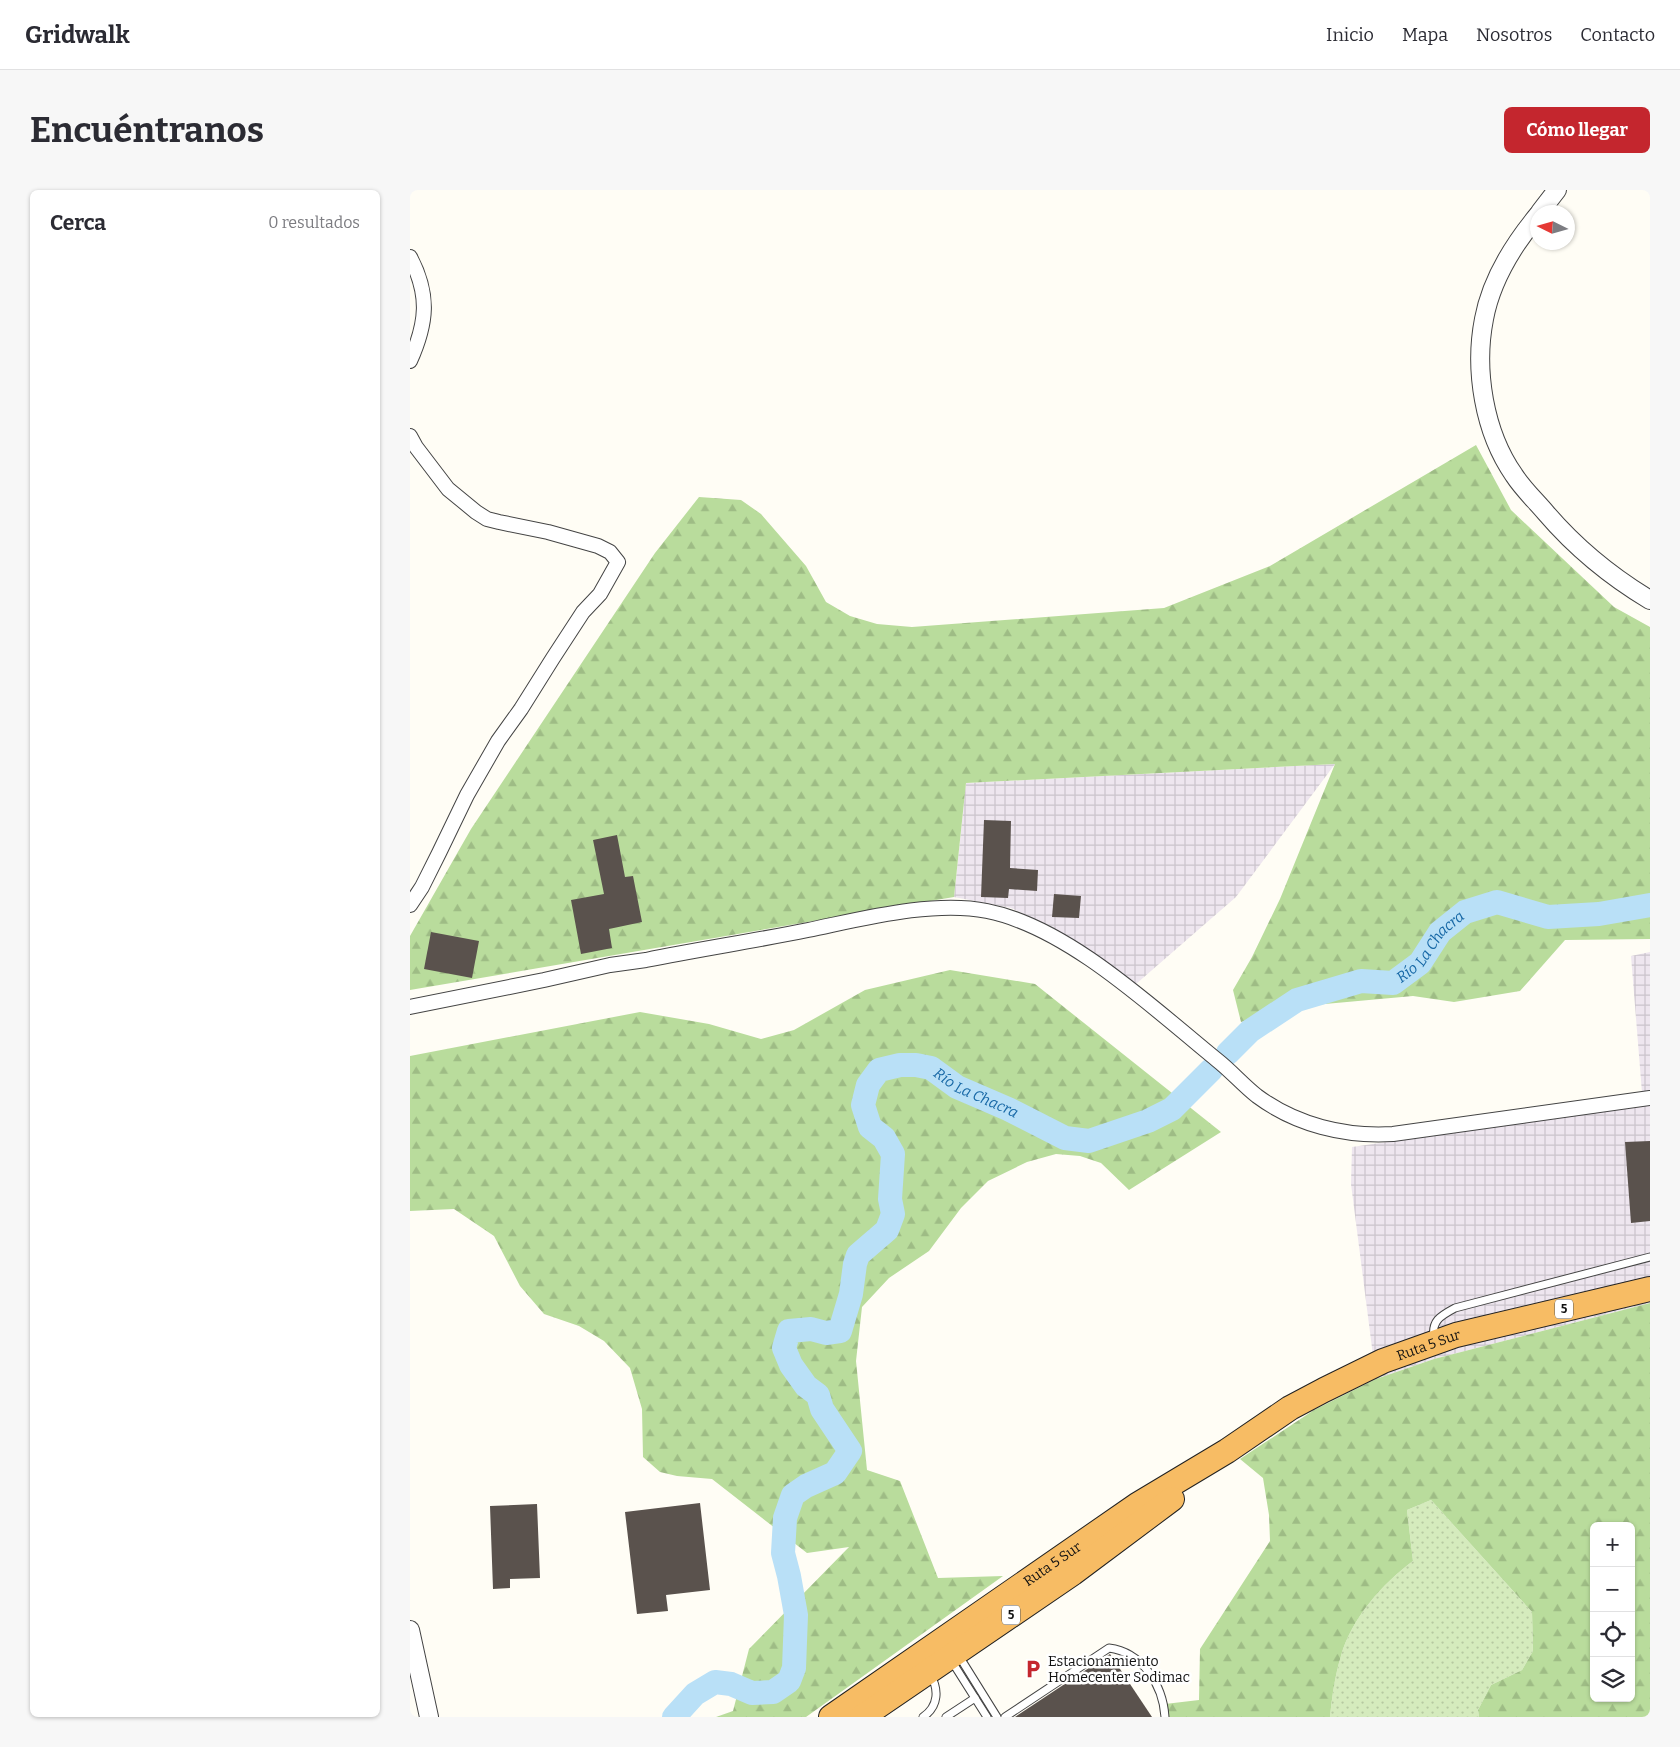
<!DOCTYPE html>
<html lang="es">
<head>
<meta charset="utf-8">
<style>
  body { margin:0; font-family:Bitter,serif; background:#f7f7f7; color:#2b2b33 }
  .controls { position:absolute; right:15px; bottom:15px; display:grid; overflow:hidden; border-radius:8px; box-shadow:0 1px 4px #0004 }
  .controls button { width:45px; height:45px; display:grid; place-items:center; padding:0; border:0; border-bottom:1px solid #e1e1e2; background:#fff; color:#2b2b33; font:25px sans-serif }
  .compass { position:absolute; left:1120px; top:15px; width:45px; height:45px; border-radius:50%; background:#fff; box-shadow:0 1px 4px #0004; rotate:275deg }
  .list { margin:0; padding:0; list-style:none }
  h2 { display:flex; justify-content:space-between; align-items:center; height:65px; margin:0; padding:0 20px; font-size:21px }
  h2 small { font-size:16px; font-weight:400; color:#7c7c81 }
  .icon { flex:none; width:28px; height:28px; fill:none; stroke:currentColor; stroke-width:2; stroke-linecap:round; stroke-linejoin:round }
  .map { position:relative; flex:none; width:1240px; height:1527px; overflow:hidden; border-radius:8px }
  header { display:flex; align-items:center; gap:30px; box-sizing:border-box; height:70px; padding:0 25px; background:#fff; border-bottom:1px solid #e1e1e2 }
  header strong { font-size:24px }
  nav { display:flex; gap:28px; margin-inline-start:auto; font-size:18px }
  .intro { display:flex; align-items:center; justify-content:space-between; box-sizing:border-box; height:120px; padding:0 30px }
  h1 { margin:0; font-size:35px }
  .button { padding:12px 22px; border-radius:8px; background:#c4262e; color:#fff; font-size:18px; font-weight:700 }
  main { display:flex; gap:30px; padding:0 30px }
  aside { flex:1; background:#fff; border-radius:8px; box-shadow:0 1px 4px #0004 }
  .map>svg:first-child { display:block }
  .industrial { fill:url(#industrial-grid) }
  .grass { fill:url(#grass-dots) }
  .forest { fill:url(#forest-firs); fill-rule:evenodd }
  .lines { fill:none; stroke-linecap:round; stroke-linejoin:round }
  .river { stroke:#b9e0f7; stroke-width:24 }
  .building { fill:#5a524d }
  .service-casing { stroke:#444; stroke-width:9 }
  .minor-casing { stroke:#444; stroke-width:16 }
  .tertiary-casing { stroke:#444; stroke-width:20 }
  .trunk-casing { stroke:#222; stroke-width:26 }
  .service { stroke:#fff; stroke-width:7 }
  .minor { stroke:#fff; stroke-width:14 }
  .tertiary { stroke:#fff; stroke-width:18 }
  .trunk { stroke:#f7bc64; stroke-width:24 }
  .labels { text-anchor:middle; stroke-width:5; stroke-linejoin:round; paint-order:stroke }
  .shield { fill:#fff; stroke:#585858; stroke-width:1 }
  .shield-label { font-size:12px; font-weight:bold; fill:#111 }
  .street-label { font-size:14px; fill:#111; stroke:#fff }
  .poi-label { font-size:14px; fill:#111; stroke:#fff; text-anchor:start }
  .water-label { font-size:15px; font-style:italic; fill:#1768a6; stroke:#fff }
</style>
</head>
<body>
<header>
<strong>Gridwalk</strong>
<nav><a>Inicio</a><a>Mapa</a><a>Nosotros</a><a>Contacto</a></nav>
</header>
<div class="intro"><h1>Encuéntranos</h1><a class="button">Cómo llegar</a></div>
<main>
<aside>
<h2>Cerca<small>0 resultados</small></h2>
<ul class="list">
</ul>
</aside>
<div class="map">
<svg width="1240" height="1527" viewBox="0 0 1240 1527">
  <defs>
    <pattern id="industrial-grid" width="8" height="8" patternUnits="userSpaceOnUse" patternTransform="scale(1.25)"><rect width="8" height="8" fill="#eee6ef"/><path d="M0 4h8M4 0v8" fill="none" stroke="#cbc4cc"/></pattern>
    <pattern id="grass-dots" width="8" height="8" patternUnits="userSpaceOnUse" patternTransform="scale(1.25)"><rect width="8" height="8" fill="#d5ebbd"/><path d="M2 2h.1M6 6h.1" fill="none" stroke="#b6c8a1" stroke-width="1.8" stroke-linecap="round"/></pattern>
    <pattern id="forest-firs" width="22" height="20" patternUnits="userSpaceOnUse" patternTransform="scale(1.25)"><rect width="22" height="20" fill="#b9dc9c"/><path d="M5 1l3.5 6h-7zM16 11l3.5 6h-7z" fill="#9ebc85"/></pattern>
  </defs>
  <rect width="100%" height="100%" fill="#fffdf5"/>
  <g class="industrial">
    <polygon points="925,574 826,707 726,794 642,737 601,718 544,707 556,593"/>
    <polygon points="1240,762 1240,1113 1024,1169 966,1189 941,994 942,957 1233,915 1221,766"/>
  </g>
  <path class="grass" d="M1021,1310L1122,1422L1123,1461L1112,1480L1081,1495L1068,1520L1069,1527H920C922,1507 925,1485 931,1466C941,1429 973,1393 1003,1371L997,1320Z"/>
  <g class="forest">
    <polygon points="1066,255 1101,320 1204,417 1240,437 1240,749 1155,750 1110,801 1044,812 1003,806 893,816 831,832 823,800 842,767 870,709 925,574 556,593 544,707 0,800 0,746 61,639 245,363 289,307 331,310 351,324 396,376 416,412 440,426 467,434 502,437 754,418 860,376"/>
    <polygon points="540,780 625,794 811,942 719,1000 691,973 670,966 646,964 617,972 578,991 551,1018 519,1061 479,1088 452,1117 446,1171 457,1280 490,1291 528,1388 593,1386 396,1527 306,1527 323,1521 339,1459 439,1357 397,1363 302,1289 267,1286 250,1282 233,1267 232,1219 220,1178 194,1151 169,1136 134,1124 110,1096 84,1046 44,1019 0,1021 0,866 230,822 299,834 351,849 384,840 455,800"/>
    <path d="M1240,1113V1527H1069L1068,1520L1081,1495L1112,1480L1123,1461L1122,1422L1021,1310L997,1320L1003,1371C973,1393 941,1429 931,1466C925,1485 922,1507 920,1527H755V1514L789,1510L790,1459L860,1351L859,1325L853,1288L830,1269L904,1220L966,1189L1024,1169ZM1184,1336H1221V1508H1184Z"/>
  </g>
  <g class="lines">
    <g class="river">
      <path id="s1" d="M818,863L840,841L887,810L951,791L983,793L1010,773L1030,742L1055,722L1087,712L1138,727L1189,724L1240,715"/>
      <path id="s2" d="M264,1527L285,1504L305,1492L321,1494L342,1503L363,1502L379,1491L384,1478L386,1425L379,1386L373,1363L375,1328L383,1305L396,1296L425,1283L440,1261L412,1219L408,1205L396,1196L381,1175L374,1158L379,1141L401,1139L416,1143L430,1141L441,1104L445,1074L448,1065L477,1040L483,1024L480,1009L483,964L474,948L460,937L453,915L458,895L469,880L490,875H506L521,878L547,897L598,919L655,948L679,951L738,931L762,919L801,880"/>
    </g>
  </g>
  <g class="building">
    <polygon points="574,630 601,631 600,678 628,680 627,701 599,699 598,708 571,707"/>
    <polygon points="207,645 215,687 223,686 232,732 199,739 202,758 171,764 161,710 194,704 183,650"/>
    <polygon points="644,704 671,706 669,728 642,727"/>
    <polygon points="21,742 69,751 62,788 14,779"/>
    <polygon points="1240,951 1240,1031 1221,1033 1215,952"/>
    <polygon points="290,1313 300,1400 256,1405 258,1421 227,1424 215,1322"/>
    <polygon points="127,1314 130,1388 100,1389 100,1398 83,1399 80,1316"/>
    <polygon points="700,1464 742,1527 605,1527"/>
  </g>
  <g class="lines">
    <g class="service-casing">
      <g id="service">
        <path d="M1024,1149C1021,1131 1030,1126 1045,1118L1240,1067"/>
        <polyline points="549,1466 587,1527"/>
        <polyline points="541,1470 577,1527"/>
        <path d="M513,1527C529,1516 529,1499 520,1484"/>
        <polyline points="536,1527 565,1508"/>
        <path d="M595,1527L699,1458C732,1462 753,1495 755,1527"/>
      </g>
    </g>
    <g class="minor-casing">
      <g id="minor">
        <path d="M0,67C20,105 17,133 0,171"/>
        <polyline points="0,246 6,257 38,299 66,322 77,329 89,332 138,342 188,356 200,362 208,372 190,404 173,422 143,468 111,519 88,551 57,605 29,663 12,697 0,715"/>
        <path d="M0,817L134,790L200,775L236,770C290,759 344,751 398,740C452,729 523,710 577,721C658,737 744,819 807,870C821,881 833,895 847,906C886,935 935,947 983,944L1240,908"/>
      </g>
    </g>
    <g class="tertiary-casing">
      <g id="tertiary">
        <polyline points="1130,22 1147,0"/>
        <path d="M1128,25C1104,54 1081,91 1074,129C1064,180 1074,242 1104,285C1113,299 1125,310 1136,323C1166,358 1200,386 1240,410"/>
        <polyline points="0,1440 19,1527"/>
      </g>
    </g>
    <g class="trunk-casing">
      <g id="trunk">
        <path id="s3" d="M421,1527L727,1315L817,1261L880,1218L914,1200L973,1171L1046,1145L1240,1099"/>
        <polyline points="452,1527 663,1383 762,1309"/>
      </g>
    </g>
    <use href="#service" class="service"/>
    <use href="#minor" class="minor"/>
    <use href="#tertiary" class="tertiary"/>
    <use href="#trunk" class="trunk"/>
  </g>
  <defs>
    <g id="parking-bare" transform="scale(1.5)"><path d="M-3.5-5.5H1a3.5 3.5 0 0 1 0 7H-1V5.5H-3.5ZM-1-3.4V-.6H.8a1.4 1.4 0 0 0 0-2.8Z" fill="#c4262e" stroke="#fff" stroke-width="2.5" paint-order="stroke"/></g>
  </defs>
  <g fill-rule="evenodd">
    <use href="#parking-bare" x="623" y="1479"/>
  </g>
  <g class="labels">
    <g class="shield">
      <rect x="1145" y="1109.5" width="18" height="19" rx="4"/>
      <rect x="592" y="1415.5" width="18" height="19" rx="4"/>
    </g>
    <g class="shield-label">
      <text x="1154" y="1123">5</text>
      <text x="601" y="1429">5</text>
    </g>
    <g class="street-label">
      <text dy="5" stroke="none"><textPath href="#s3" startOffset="706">Ruta 5 Sur</textPath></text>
      <text dy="5" stroke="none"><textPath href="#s3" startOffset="269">Ruta 5 Sur</textPath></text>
    </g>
    <g class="poi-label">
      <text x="638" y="1476">Estacionamiento<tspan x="638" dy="16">Homecenter Sodimac</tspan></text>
    </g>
    <g class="water-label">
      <text dy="5" stroke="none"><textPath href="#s1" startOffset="239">Río La Chacra</textPath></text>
      <text dy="5" stroke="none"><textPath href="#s2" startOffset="989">Río La Chacra</textPath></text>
    </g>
  </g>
</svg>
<div class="controls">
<button>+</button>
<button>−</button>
<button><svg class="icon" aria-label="locate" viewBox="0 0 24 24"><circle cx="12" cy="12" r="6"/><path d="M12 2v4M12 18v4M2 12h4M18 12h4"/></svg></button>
<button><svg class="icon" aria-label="layers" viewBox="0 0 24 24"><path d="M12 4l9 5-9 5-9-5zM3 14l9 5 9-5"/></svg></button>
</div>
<svg class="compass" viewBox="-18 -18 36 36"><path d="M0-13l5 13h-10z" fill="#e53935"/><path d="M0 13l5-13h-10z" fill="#7c7c81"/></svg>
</div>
</main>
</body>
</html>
